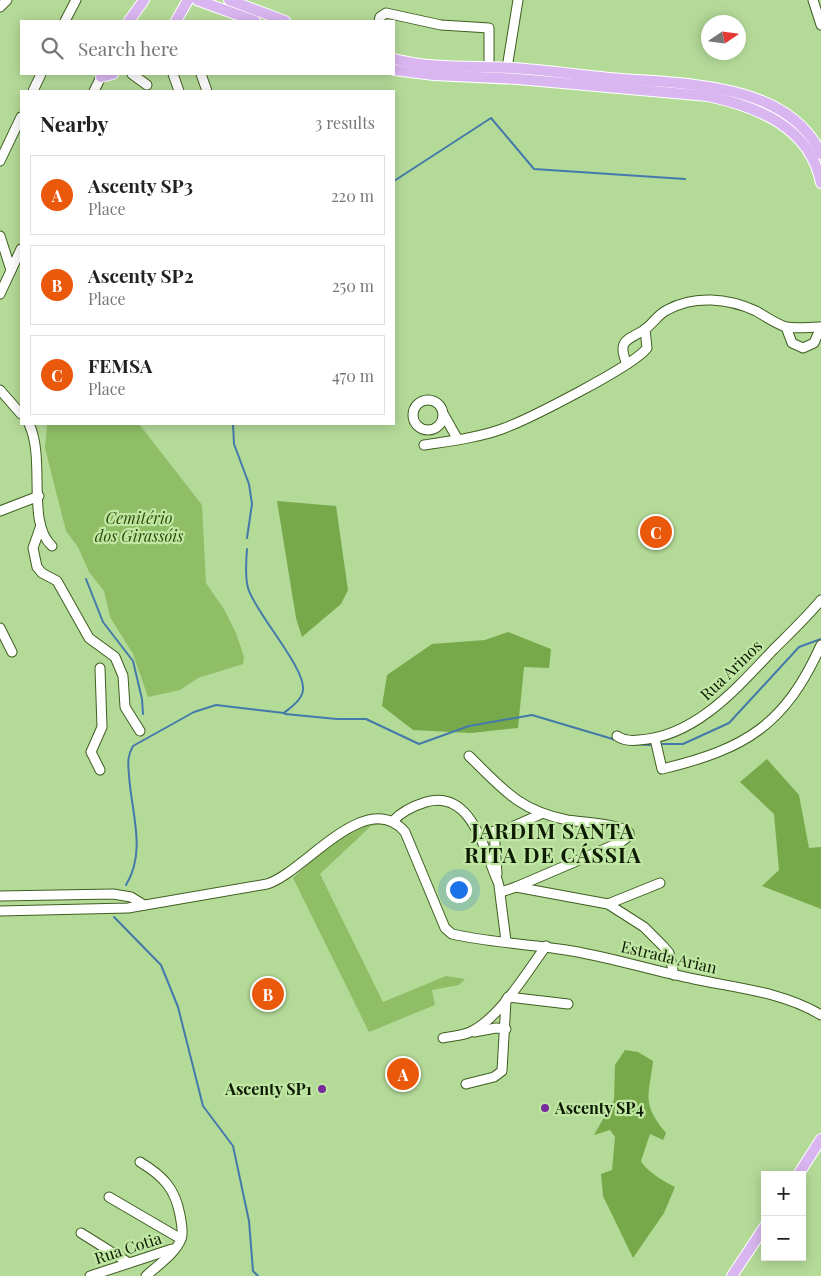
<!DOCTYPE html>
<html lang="en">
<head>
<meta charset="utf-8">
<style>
  body { margin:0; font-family:"Playfair Display",serif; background:#f6f6f6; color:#222 }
  .controls { position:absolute; right:15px; bottom:15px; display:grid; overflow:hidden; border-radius:0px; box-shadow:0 2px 12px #0003 }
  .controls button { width:45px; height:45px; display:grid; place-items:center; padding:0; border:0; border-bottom:1px solid #e0e0e0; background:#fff; color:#222; font:25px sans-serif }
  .compass { position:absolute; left:701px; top:15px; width:45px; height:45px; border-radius:50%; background:#fff; box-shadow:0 2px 12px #0003; rotate:77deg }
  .you { position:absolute; left:458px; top:889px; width:18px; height:18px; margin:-12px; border:4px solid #fff; border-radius:50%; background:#1a73e8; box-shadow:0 0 0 8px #1a73e833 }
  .badge { display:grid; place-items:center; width:32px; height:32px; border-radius:50%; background:#ea580c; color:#fff; font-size:16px; font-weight:700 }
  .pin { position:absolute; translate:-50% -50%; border:2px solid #fff; box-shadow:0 1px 5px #0006 }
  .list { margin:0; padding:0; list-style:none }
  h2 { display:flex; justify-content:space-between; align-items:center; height:65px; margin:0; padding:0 20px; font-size:21px }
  h2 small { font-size:16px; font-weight:400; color:#767676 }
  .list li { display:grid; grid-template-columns:32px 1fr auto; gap:15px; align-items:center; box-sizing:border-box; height:80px; margin:0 10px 10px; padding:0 10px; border:1px solid #e0e0e0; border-radius:0px }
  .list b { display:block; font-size:19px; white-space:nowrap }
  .list p { margin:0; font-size:16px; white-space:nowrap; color:#767676 }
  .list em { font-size:16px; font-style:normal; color:#767676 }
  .icon { flex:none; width:28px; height:28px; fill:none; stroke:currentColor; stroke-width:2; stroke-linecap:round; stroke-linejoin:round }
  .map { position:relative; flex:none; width:821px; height:1276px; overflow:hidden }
  .search { position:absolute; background:#fff; box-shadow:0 2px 12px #0003; left:20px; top:20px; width:375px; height:55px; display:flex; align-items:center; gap:12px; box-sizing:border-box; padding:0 18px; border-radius:0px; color:#767676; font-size:19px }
  .panel { position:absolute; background:#fff; box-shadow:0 2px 12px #0003; left:20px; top:90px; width:375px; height:335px; border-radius:0px }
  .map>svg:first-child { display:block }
  .green { fill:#8fbe67 }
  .forest { fill:#77a94a }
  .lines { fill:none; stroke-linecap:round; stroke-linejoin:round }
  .stream { stroke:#447aaa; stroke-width:2 }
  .minor-casing { stroke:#3f5f21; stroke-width:11 }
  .major-casing { stroke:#fff; stroke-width:12 }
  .minor { stroke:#fff; stroke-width:9 }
  .major { stroke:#dab6f0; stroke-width:10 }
  .poi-dot { fill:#772a9c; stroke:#c1e7a4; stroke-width:2 }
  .labels { text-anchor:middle; stroke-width:4.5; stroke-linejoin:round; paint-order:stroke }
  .park-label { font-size:16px; font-style:italic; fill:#2d4c07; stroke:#c1e7a4 }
  .street-label { font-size:16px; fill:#0e1b03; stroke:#c1e7a4 }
  .poi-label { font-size:16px; font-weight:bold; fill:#0e1b03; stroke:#c1e7a4; text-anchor:end }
  .district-label { font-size:21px; font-weight:bold; letter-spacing:1px; fill:#0e1b03; stroke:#c1e7a4 }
</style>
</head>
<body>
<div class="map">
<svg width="821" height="1276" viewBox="0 0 821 1276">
  <rect width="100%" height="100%" fill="#b4da98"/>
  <g class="green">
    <polygon points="47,424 139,424 202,505 206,583 224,609 236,633 244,657 243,664 198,678 180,690 148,697 133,654 110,617 104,591 89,572 78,547 66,531 45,448"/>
    <path d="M364,823H389L371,826L320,874L383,1002L446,976L465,979L459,985L432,990L435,1005L369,1032L293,878C315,857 336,837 364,823Z"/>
  </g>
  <g class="forest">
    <polygon points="277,501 336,506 348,590 341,604 302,637 296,618"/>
    <polygon points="508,632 551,649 549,668 524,667 518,728 471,733 413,730 382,706 387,675 432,644 485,640"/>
    <polygon points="767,759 799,795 809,848 821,847 821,909 762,886 779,870 774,814 740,782"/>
    <path d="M625,1050L638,1052L653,1061C649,1096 641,1103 666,1133L663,1140L650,1134L641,1161C646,1171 665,1182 675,1187L664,1213L633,1258L603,1196L601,1174L612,1170L615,1137L610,1130L594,1135L614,1100L615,1065Z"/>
  </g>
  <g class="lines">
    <g class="stream">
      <polyline points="394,181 491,118 534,169 685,179"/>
      <polyline points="233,424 234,444 249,484 252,504 247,538"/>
      <polyline points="86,579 103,622 133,661 142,699 143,714"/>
      <polyline points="285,714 337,719 366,719 419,744 469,726 532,715 616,740"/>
      <polyline points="630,744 650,745"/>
      <polyline points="660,744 683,744 729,723 799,647 821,639"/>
      <path d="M126,885C147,851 131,812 129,775C128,764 127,756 133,746L194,712L216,705L284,713C291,707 302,700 303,690C306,668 254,611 248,588C245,577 246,561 247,549"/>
      <polyline points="114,917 161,965 178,1007 203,1106 233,1146 249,1221 253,1271 258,1276"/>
    </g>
    <g class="minor-casing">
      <g id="minor">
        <polyline points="813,0 821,25"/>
        <polyline points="0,7 7,0"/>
        <polyline points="65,21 76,0"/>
        <polyline points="379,21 380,17 386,13 441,25 489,28 489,67"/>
        <polyline points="507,68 518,0"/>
        <polyline points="132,74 147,85"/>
        <polyline points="173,74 179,91"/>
        <polyline points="201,74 207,91"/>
        <polyline points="33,91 41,74"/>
        <polyline points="94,91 101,77"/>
        <polyline points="0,161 21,117"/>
        <polyline points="0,236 11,270"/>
        <polyline points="0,294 21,249"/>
        <polyline points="786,327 792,343 803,348 814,343 821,327"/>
        <path d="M627,364C616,339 629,340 644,330C653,324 657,315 667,310C694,295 728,298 756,311C765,316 776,324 786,327C797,329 810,327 821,327"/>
        <polyline points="0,390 21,414"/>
        <circle cx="428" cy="415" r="15"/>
        <polyline points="444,415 458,440"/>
        <path d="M29,424C46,459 26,523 52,546"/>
        <path d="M424,445C450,441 477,438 502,429C527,420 634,366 647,348L645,329"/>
        <polyline points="0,511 39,496"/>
        <polyline points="40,528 33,548 37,567 42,573 57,581 89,638 115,657 123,676 125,707 140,731"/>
        <polyline points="0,628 12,652"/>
        <path d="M617,736C624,741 631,741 639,740C695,737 737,688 773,650C789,634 806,618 821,600"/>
        <path d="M655,739L662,769C746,749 785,725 821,645"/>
        <path d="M469,756C503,789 518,810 567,820C579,822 624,824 629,833V836L621,842L516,887"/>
        <polyline points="100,770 91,752 102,727 100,668"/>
        <path d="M393,821C402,811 413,806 426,802C472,789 484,851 498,882"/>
        <polyline points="494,831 497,874"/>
        <polyline points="503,831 541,814"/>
        <polyline points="499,886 506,941"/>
        <polyline points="501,892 516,887 608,904 644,927 663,946 669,953 674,975"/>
        <polyline points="0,896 113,894 131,897 144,905"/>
        <polyline points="608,904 660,883"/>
        <path d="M0,911L128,908L267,884C304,873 366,786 405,832L445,928L452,934C491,943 533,944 572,951C614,958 653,971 694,979C737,988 783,992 821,1015"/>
        <polyline points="508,997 568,1004"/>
        <polyline points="474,1032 496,1028 506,1029"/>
        <path d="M443,1038C451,1036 462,1036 470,1032C499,1019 527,972 546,946"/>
        <polyline points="466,1084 494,1077 502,1071 506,1000"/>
        <path d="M140,1162C163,1176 175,1188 180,1215C181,1222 184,1232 181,1239C176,1253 157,1266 146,1276"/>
        <polyline points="109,1197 181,1239"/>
        <polyline points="81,1233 129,1263"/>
        <polyline points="90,1276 172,1249"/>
      </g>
    </g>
    <g class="major-casing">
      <g id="major">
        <polyline points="197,0 255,21"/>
        <polyline points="229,0 285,21"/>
        <polyline points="129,21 144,0"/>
        <polyline points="176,21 188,0"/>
        <path d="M394,59C433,69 471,66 511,68C548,70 584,76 621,79C687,84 788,83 821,154"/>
        <path d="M394,70L434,75L518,79L708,96C758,107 810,127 821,183"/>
        <polyline points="101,77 113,74"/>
        <polyline points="798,1175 821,1139"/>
        <polyline points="732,1276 765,1226"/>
      </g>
    </g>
    <use href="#minor" class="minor"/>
    <use href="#major" class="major"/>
  </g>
  <g class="poi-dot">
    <circle cx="322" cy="1089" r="5"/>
    <circle cx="545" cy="1108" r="5"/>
  </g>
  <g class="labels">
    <g class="park-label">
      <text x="139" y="524">Cemitério<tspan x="139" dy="18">dos Girassóis</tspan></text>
    </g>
    <g class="street-label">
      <text transform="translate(731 670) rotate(-44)" y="6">Rua Arinos</text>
      <text transform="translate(669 957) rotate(13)" y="6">Estrada Arian</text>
      <text transform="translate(128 1248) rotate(-18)" y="6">Rua Cotia</text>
    </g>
    <g class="poi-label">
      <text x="312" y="1095">Ascenty SP1</text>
      <text x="555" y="1114" text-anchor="start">Ascenty SP4</text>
    </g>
    <g class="district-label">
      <text x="553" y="839">JARDIM SANTA<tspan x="553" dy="24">RITA DE CÁSSIA</tspan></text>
    </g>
  </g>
</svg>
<div class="controls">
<button>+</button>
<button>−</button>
</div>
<svg class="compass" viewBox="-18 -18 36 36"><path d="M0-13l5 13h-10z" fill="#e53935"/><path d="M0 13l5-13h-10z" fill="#767676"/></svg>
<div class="you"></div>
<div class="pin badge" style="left:403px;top:1074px">A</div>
<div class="pin badge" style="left:268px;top:994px">B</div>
<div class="pin badge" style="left:656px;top:532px">C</div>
<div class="search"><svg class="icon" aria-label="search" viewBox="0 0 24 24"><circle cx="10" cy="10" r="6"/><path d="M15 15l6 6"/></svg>Search here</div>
<section class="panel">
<h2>Nearby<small>3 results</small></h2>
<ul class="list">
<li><span class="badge">A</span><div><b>Ascenty SP3</b><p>Place</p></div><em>220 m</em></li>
<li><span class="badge">B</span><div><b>Ascenty SP2</b><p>Place</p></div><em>250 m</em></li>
<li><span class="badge">C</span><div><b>FEMSA</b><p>Place</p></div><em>470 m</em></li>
</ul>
</section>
</div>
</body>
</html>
